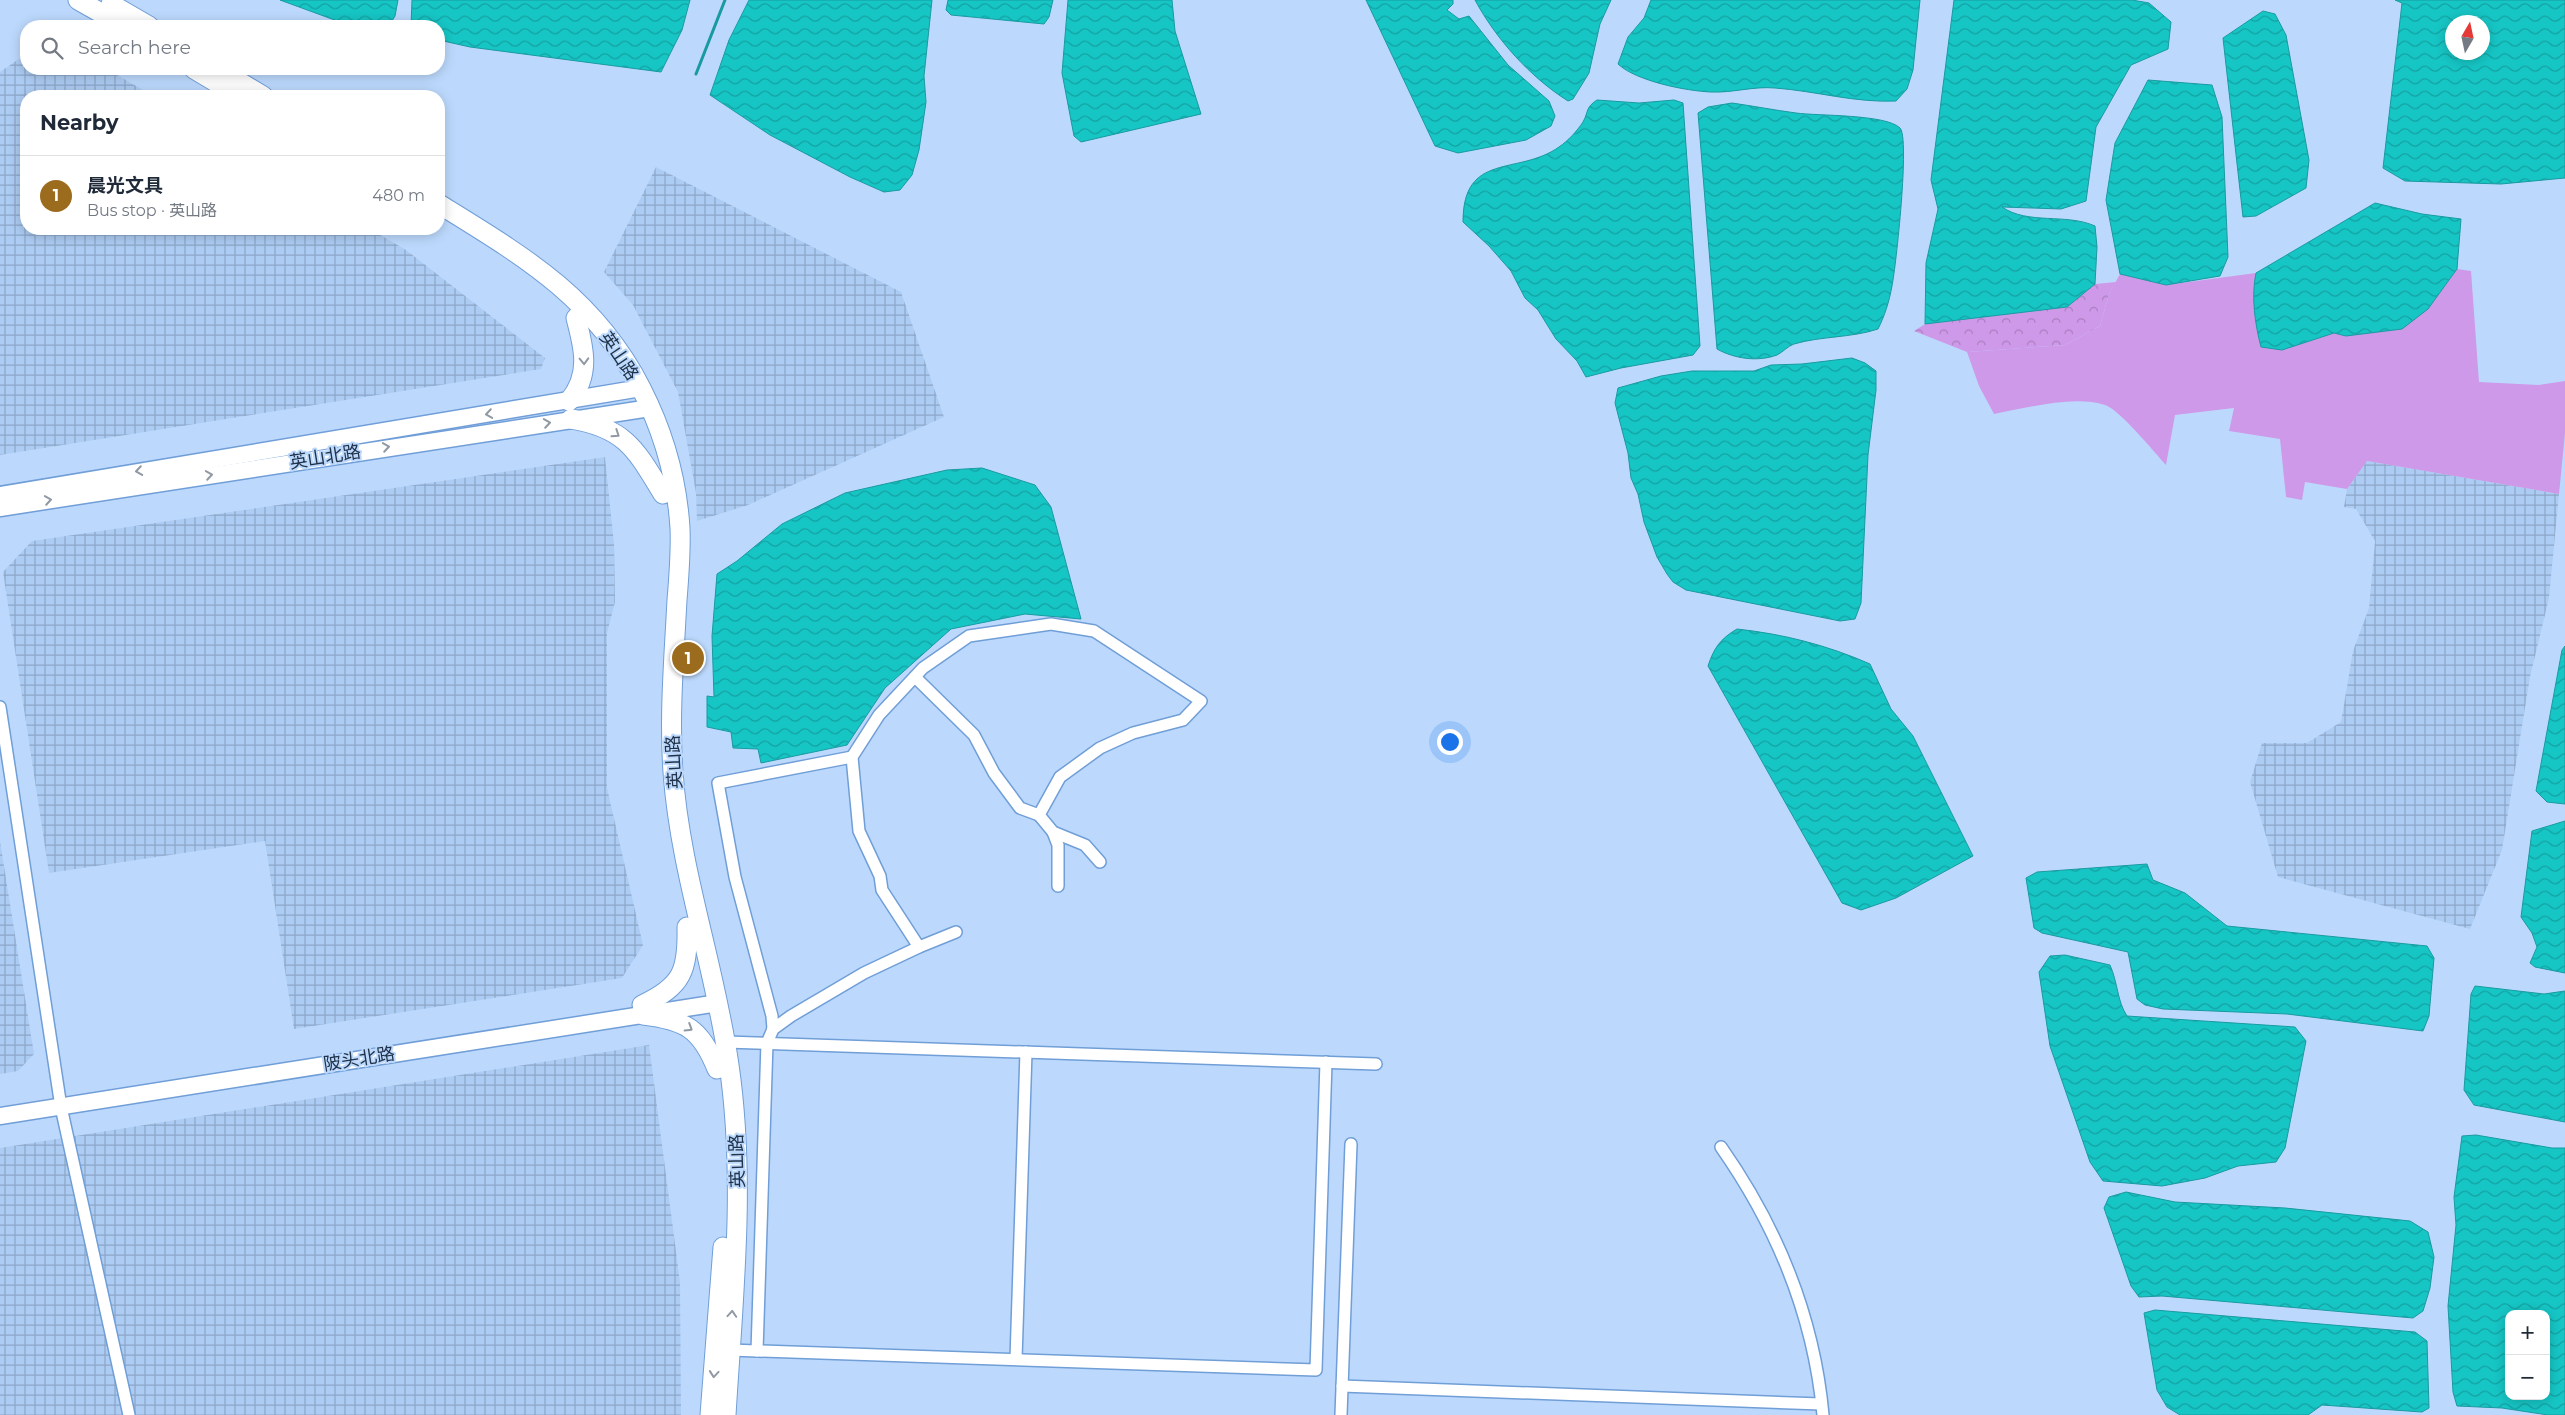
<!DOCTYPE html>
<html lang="en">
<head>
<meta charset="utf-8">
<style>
  body { margin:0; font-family:Montserrat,"Noto Sans SC",sans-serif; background:#f6f6f7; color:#1f2937 }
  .controls { position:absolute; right:15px; bottom:15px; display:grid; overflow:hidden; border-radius:10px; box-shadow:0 2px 12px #0003 }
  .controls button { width:45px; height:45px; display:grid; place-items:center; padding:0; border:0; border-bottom:1px solid #e0e1e3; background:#fff; color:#1f2937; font:25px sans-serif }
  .compass { position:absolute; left:2445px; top:15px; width:45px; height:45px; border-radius:50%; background:#fff; box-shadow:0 2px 12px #0003; rotate:9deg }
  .you { position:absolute; left:1449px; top:741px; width:18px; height:18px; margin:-12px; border:4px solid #fff; border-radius:50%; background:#1a73e8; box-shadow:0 0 0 8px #1a73e833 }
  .badge { display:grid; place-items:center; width:32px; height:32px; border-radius:50%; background:#9c6c1e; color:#fff; font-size:16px; font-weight:700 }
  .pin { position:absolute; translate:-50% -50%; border:2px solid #fff; box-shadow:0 1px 5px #0006 }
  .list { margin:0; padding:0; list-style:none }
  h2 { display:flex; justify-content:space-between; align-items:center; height:65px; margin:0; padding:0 20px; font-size:21px }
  h2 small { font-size:16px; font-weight:400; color:#747a83 }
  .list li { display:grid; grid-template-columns:32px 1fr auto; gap:15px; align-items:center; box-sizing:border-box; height:80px; padding:0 20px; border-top:1px solid #e0e1e3 }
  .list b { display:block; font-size:19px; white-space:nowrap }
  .list p { margin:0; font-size:16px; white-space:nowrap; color:#747a83 }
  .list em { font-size:16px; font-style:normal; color:#747a83 }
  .icon { flex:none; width:28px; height:28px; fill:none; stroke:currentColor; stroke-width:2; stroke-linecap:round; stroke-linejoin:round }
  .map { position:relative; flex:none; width:2565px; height:1415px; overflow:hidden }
  .search { position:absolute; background:#fff; box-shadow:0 2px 12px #0003; left:20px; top:20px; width:425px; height:55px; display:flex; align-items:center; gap:12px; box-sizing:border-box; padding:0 18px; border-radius:20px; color:#747a83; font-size:19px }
  .panel { position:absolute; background:#fff; box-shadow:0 2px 12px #0003; left:20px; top:90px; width:425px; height:145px; border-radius:20px }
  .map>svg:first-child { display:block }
  .industrial { fill:url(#industrial-grid) }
  .green { fill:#cf99e9 }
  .forest { fill:url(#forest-crowns) }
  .water { fill:url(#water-waves); stroke:#199aa0; fill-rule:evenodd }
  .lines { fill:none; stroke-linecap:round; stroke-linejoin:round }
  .stream { stroke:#199aa0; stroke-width:3 }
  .minor-casing { stroke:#709ed7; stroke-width:14 }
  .secondary-casing { stroke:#709ed7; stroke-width:19 }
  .primary-casing { stroke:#709ed7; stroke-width:21 }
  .minor { stroke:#fff; stroke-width:11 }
  .secondary { stroke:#fff; stroke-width:16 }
  .primary { stroke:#fff; stroke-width:19 }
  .oneway { stroke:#9099a4 }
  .labels { text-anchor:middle; stroke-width:4; stroke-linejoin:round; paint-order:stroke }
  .street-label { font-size:18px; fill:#20334a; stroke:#bcd9fd }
</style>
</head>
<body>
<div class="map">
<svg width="2565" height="1415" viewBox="0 0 2565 1415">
  <defs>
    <pattern id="industrial-grid" width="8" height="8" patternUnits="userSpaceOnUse" patternTransform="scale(1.25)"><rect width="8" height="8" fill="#adccf3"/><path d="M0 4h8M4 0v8" fill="none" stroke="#8ca6c7"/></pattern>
    <pattern id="forest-crowns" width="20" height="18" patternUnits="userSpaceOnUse" patternTransform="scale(1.25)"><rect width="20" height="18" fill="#cf99e9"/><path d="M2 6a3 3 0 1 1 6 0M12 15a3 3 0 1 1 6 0" fill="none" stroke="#a87dbf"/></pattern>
    <pattern id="water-waves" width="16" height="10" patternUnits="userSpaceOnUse" patternTransform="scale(1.25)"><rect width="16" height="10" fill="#16c6c5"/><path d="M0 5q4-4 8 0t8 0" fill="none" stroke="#14a1a2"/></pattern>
  </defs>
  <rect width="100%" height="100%" fill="#bcd9fd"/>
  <g class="industrial">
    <polygon points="26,54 26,69 107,69 153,96 26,96 26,229 370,229 406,250 545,358 541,369 0,455 0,72"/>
    <polygon points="656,167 901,292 944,417 748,505 697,521 696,493 678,392 633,305 604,272"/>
    <polygon points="605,457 614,544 615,602 607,633 607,788 643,945 622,978 294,1029 265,841 49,873 3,572 32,541"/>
    <polygon points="2367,461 2559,494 2549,598 2530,677 2502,850 2470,929 2278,877 2250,782 2262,743 2307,743 2341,722 2353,651 2369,608 2375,541 2356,509 2344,507 2347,489"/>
    <polygon points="0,841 34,1054 18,1071 0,1074"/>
    <polygon points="649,1045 680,1282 681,1415 0,1415 0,1148"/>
  </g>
  <path class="green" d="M2457,269L2471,271L2479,382L2539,385L2565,381V433L2559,494L2367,461L2347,489L2305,482L2302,500L2286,497L2280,439L2229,431L2234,408L2175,415L2166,465C2155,453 2119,409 2105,405C2073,395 2027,408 1994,414L1979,386L1967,352L2065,345L2100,326L2109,294L2120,274L2166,285L2256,273L2254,286L2257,330L2282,350L2334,333L2346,336L2428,309Z"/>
  <polygon class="forest" points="2116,282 2109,294 2100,326 2065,345 1967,352 1914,331 1925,324 2067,307 2095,284"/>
  <g class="water">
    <polygon points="280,0 398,0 395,16 389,26 351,26"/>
    <polygon points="412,0 690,0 682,30 661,72 470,47 439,40 439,26 411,26"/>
    <polygon points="749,0 932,0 924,76 926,102 919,150 912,175 900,190 884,192 850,177 770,135 710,95 729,40"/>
    <polygon points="948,0 1053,0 1049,17 1044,24 951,15 946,10"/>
    <polygon points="1068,0 1172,0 1175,31 1201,114 1081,142 1074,136 1062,73"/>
    <polygon points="1366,0 1453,0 1453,4 1447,10 1459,19 1469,16 1508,65 1549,101 1555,116 1551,126 1526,140 1458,153 1435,146"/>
    <path d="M1475,0H1611L1600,24L1589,73L1573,99L1568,101C1530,77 1496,39 1475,0Z"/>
    <path d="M1651,0H1920L1913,70L1907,89L1896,101C1855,103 1816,91 1775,88C1753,86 1733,93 1711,92C1686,91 1636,81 1618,64L1628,37L1644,18Z"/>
    <path d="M1954,0H2132L2149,3L2171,22L2168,49L2131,65L2096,127L2086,201L2061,209L2002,207C2028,225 2066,213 2095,226L2097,247L2095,284L2067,307L1925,324L1926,263L1938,209L1931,180Z"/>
    <path d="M2395,0H2565V178L2501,184L2405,181L2383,168L2402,3ZM2452,22H2482V52H2452Z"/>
    <polygon points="2263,11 2275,14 2286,35 2309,160 2306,188 2256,216 2243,217 2223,38"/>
    <polygon points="2148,80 2212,85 2222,117 2228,257 2220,276 2166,285 2120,274 2106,200 2115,143"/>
    <path d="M1597,100L1639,103L1674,100L1683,103L1700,346L1693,355L1621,368L1586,377L1577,361L1556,339L1538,310L1525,298L1511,271L1489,246L1463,222C1463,151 1518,176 1559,147C1568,141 1577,131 1583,122C1589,111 1585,108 1597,100Z"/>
    <path d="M1732,103C1753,106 1774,110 1796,113C1817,116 1886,114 1900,128C1910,138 1896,266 1892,286C1889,302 1885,315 1878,329C1851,338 1821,336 1794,344C1788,346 1783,352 1777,355C1758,362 1735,359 1717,349L1698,113L1708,107Z"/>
    <path d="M2375,203L2422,214L2461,219L2457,269L2428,309L2402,329L2346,336L2334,333L2282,350L2261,347C2255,324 2251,297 2256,273Z"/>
    <polygon points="1852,358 1865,363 1876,371 1876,390 1868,455 1861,603 1855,619 1840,621 1686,590 1673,582 1667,574 1657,557 1644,522 1638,494 1631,478 1628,453 1615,403 1618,388 1661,376 1692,371 1754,371 1771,365 1802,364"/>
    <polygon points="982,468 1035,485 1051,507 1081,619 1025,614 951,629 885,688 847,745 761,763 758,749 733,748 731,732 707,727 707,696 714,697 712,636 717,574 737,561 782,524 845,493 947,470"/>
    <path d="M1737,629C1783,634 1827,645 1870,664L1891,709L1913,736L1973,856L1896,898L1861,910L1842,903L1708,666C1714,648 1720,639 1737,629Z"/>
    <polygon points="2565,646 2565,804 2547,802 2536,791 2562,650"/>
    <polygon points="2565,821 2565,973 2535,967 2530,963 2537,947 2532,933 2521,917 2532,831"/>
    <polygon points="2147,864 2153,880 2185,893 2227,926 2427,946 2434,958 2429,1016 2423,1031 2287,1014 2163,1009 2145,1005 2137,999 2128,952 2042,933 2034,928 2026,878 2037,872"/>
    <path d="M2065,955L2110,965C2118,983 2117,1001 2127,1016L2295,1027L2306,1041L2285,1148L2276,1162L2238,1166L2205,1178L2162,1186L2103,1181L2090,1162L2050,1046L2039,972L2050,956Z"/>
    <polygon points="2475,986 2544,994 2565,991 2565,1122 2474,1105 2464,1090 2471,994"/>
    <path d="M2476,1135L2552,1148H2565V1415H2548L2502,1408L2457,1406L2453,1392L2448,1306L2456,1225L2454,1197L2462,1136ZM2509,1314H2546V1396H2509Z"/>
    <polygon points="2126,1192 2175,1202 2285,1208 2410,1221 2428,1232 2434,1257 2430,1288 2423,1311 2413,1318 2162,1296 2139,1297 2131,1286 2104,1208 2109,1197"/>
    <polygon points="2155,1310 2415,1332 2427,1341 2429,1408 2422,1412 2322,1405 2308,1415 2180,1415 2167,1407 2157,1390 2144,1313"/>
  </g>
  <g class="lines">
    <polyline class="stream" points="696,74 725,0"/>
    <g class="minor-casing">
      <g id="minor">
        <polyline points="915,677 974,735 994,773 1020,808 1039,815"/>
        <polyline points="0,707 61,1107 129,1415"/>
        <polyline points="1053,832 1058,845 1058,886"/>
        <polyline points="919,947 882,890 880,876 859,831 852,757 879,715 923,668 969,636 1051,624 1094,631 1201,701 1183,720 1133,733 1100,748 1060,777 1039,815 1053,832 1085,845 1100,862"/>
        <polyline points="773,1029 772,1016 735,877 718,783 852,757"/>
        <polyline points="726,1042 1376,1064"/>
        <path d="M1721,1147C1777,1227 1814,1317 1823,1415"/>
        <polyline points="730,1350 1316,1370 1326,1062"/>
        <polyline points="757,1351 767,1043 773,1029 791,1016 864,973 919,947 956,932"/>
        <polyline points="1016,1359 1026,1052"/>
        <polyline points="1342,1386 1821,1404"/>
        <polyline points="1341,1415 1351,1144"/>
      </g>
    </g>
    <g class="secondary-casing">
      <g id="secondary">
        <polyline points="0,495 641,388"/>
        <polyline points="0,508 650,408"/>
        <polyline points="0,1116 718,1003"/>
      </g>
    </g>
    <g class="primary-casing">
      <g id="primary">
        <polyline points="78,0 124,26"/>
        <polyline points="111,4 149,26"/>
        <polyline points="194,69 229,90"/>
        <polyline points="218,69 263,96"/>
        <path d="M439,204C523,256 594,297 641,388C663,431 677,480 680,528C681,552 679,576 677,600C674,658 669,715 673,772C680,872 715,966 729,1065C746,1181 733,1299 726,1415"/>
        <path d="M569,401C591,375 584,348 576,318"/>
        <path d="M571,419C626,428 636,450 663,494"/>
        <path d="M642,1005C683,986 688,970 687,927"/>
        <path d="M643,1015C686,1020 701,1029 717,1069"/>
        <polyline points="710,1415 723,1247"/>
      </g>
    </g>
    <use href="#minor" class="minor"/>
    <use href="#secondary" class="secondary"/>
    <use href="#primary" class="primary"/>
  </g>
  <defs><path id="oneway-chevron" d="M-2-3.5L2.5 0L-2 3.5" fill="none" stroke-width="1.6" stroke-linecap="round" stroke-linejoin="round" transform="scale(1.25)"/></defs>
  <g class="oneway">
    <use href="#oneway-chevron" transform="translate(584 361) rotate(88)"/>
    <use href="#oneway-chevron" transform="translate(489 414) rotate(171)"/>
    <use href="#oneway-chevron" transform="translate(547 423) rotate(-9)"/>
    <use href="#oneway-chevron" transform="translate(616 434) rotate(34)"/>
    <use href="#oneway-chevron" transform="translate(386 447) rotate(-9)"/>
    <use href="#oneway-chevron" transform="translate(139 471) rotate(171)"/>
    <use href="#oneway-chevron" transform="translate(209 475) rotate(-9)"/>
    <use href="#oneway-chevron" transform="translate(48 500) rotate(-9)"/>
    <use href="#oneway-chevron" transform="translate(689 1028) rotate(32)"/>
    <use href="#oneway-chevron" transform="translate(732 1314) rotate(-86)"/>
    <use href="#oneway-chevron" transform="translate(714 1374) rotate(95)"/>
  </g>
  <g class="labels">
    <g class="street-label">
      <text transform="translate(619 356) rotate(56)" y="6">英山路</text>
      <text transform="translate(325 457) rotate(-9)" y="6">英山北路</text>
      <text transform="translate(674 762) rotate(-93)" y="6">英山路</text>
      <text transform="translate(359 1059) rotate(-9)" y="6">陂头北路</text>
      <text transform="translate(737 1161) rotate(-92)" y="6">英山路</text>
    </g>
  </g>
</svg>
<div class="controls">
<button>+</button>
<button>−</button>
</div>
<svg class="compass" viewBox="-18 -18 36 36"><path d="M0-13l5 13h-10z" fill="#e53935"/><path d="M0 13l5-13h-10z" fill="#747a83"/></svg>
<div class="you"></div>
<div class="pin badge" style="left:688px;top:658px">1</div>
<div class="search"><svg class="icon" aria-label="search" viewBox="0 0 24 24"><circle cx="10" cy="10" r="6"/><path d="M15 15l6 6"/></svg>Search here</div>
<section class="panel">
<h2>Nearby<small></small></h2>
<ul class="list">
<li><span class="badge">1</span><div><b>晨光文具</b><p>Bus stop · 英山路</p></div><em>480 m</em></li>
</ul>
</section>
</div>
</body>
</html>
